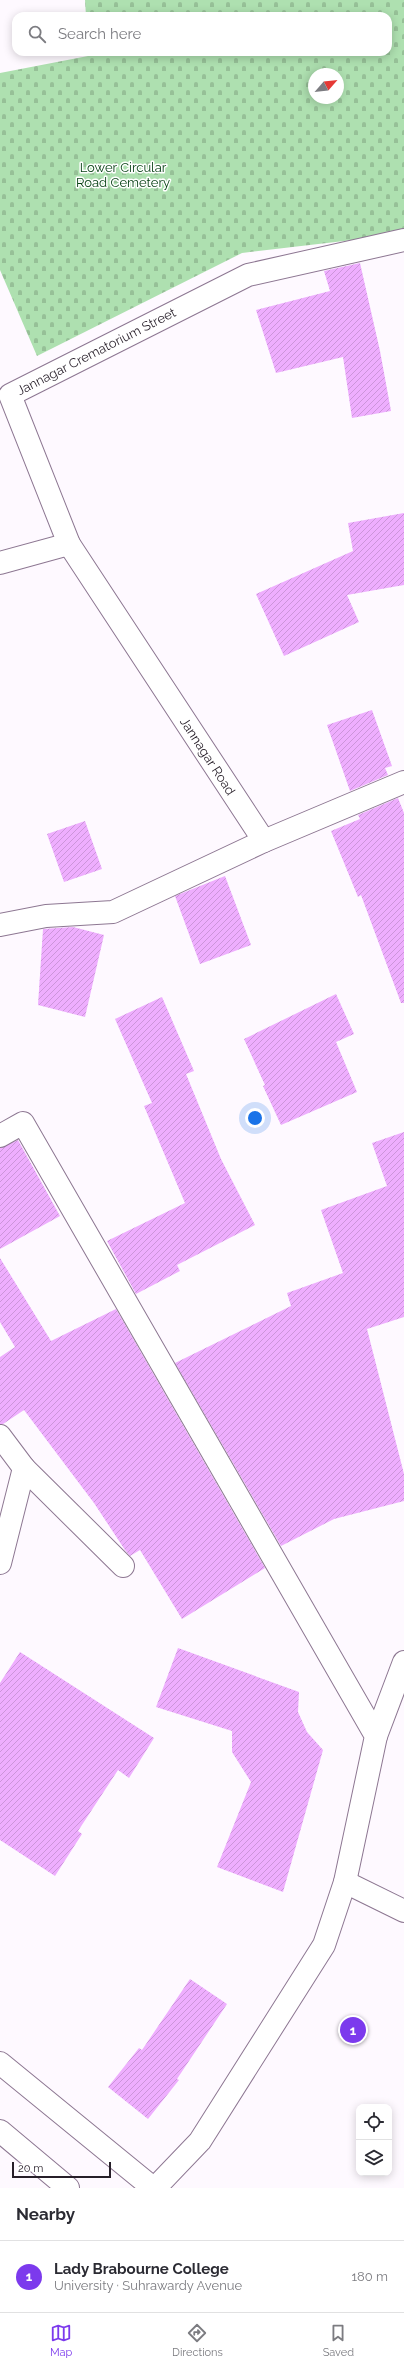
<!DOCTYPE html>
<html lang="en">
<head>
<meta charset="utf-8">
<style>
  body { margin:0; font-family:Raleway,sans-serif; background:#f2f2f3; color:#2b2b33 }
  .controls { position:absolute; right:12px; bottom:12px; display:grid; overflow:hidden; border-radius:8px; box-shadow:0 2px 10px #0003 }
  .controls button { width:36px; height:36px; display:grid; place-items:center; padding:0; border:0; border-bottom:1px solid #e1e1e2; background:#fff; color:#2b2b33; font:20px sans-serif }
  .compass { position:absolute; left:308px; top:68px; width:36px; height:36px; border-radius:50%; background:#fff; box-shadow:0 2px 10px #0003; rotate:62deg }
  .scale { position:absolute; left:12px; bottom:10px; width:99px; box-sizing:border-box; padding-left:4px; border:2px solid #271f29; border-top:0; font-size:11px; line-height:14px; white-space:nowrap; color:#271f29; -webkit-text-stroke:3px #fff; paint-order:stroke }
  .you { position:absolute; left:255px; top:1118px; width:14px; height:14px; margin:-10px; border:3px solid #fff; border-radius:50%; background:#1a73e8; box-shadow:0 0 0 6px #1a73e833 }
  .badge { display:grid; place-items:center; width:26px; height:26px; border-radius:50%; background:#7c3aed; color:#fff; font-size:13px; font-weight:700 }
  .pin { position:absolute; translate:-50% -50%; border:2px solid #fff; box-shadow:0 1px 4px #0006 }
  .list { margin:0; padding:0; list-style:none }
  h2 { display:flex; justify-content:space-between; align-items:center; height:52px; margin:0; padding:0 16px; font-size:17px }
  h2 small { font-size:13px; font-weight:400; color:#7c7c81 }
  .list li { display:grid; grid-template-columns:26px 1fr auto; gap:12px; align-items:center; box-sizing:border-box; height:72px; padding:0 16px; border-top:1px solid #e1e1e2 }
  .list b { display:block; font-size:15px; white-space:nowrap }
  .list p { margin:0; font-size:13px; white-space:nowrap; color:#7c7c81 }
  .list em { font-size:13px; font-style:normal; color:#7c7c81 }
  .icon { flex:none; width:22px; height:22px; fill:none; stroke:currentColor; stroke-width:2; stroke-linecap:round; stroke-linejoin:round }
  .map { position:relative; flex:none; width:404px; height:2188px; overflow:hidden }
  .search { position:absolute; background:#fff; box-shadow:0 2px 10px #0003; left:12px; right:12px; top:12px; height:44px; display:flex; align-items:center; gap:10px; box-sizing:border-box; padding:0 14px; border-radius:12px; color:#7c7c81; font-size:15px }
  .sheet { height:124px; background:#fff }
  nav { display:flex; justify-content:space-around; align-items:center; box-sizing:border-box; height:56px; border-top:1px solid #e1e1e2; background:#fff; font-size:11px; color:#7c7c81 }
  nav a { display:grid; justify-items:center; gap:2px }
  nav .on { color:#7c3aed }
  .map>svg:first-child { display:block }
  .cemetery { fill:url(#cemetery-stones); fill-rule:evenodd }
  .building { fill:url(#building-hatch) }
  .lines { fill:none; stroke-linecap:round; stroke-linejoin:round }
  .minor-casing { stroke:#8d7792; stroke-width:24 }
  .major-casing { stroke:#8d7792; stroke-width:24 }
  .minor { stroke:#fff; stroke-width:22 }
  .major { stroke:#fff; stroke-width:22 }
  .labels { text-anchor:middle; stroke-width:3; stroke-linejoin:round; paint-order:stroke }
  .park-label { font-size:13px; fill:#023d0f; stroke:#fff }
  .street-label { font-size:13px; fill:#271f29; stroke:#fff }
</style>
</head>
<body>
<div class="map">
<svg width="404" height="2188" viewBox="0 0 404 2188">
  <defs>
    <pattern id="cemetery-stones" width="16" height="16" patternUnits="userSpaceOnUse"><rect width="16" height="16" fill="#aee0b0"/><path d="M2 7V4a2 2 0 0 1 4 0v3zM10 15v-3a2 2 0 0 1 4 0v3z" fill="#96c097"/></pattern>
    <pattern id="building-hatch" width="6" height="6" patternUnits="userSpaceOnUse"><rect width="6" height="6" fill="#eeaefe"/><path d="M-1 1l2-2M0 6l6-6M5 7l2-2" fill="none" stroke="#cc95da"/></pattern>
  </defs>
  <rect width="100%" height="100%" fill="#fef9ff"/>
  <path class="cemetery" d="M85,0H404V234L242,253L37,356L0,270V73L88,56V52H388V16H86ZM314,74H338V98H314Z"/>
  <g class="building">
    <polygon points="360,263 380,351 391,411 352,418 343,357 276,373 256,310 330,291 324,271"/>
    <polygon points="404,513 404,585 347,595 359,622 284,656 256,594 353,551 348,523"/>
    <polygon points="372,710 392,766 385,768 388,775 350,791 327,725"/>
    <polygon points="398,798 404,813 404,1003 401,1003 361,895 358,897 331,831 360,819 358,815"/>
    <polygon points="85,821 102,869 64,882 47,834"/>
    <polygon points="225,876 251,945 200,964 175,896"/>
    <polygon points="73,927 104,935 85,1017 38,1005 43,929"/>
    <polygon points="336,994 354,1034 336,1042 357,1092 281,1125 263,1086 265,1085 244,1039"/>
    <polygon points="162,997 194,1071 186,1074 221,1159 255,1225 177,1265 180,1271 136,1294 107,1241 185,1203 144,1106 152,1103 115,1019"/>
    <polygon points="404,1132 404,1317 367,1329 404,1474 404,1501 334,1519 281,1546 175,1363 291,1306 287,1293 343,1273 321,1210 387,1186 372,1143"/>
    <polygon points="18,1140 60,1216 0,1249 0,1148"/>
    <polygon points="0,1258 51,1341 116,1309 265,1568 182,1619 140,1550 130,1556 125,1550 94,1503 24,1410 3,1424 0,1424 0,1357 15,1347 0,1322"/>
    <polygon points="178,1648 299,1692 298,1712 307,1732 323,1750 283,1892 217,1867 251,1782 232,1752 232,1731 156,1707"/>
    <polygon points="20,1652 154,1738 129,1778 118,1770 78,1831 82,1834 55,1876 0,1840 0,1683"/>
    <polygon points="190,1979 227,2004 177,2079 179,2080 148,2119 108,2087 139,2048 142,2050"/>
  </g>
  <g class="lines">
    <g class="minor-casing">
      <g id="minor">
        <polyline points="404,240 248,275 10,395 69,544 264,841 404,782"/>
        <polyline points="0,563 69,544"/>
        <polyline points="0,925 46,916 113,912 264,841"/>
        <polyline points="0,1136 23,1123 376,1736 345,1882 324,1945 200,2141 155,2188"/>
        <polyline points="0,1436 24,1468 123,1566"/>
        <polyline points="0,1563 24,1468"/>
        <polyline points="376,1736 404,1662"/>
        <polyline points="345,1882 404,1911"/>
      </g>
    </g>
    <g class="major-casing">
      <g id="major">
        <polyline points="0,2063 153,2188"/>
        <polyline points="0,2131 68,2188"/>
      </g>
    </g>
    <use href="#minor" class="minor"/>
    <use href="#major" class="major"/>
  </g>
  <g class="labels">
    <g class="park-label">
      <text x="123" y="172">Lower Circular<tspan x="123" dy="15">Road Cemetery</tspan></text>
    </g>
    <g class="street-label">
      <text transform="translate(96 351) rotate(-27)" y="5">Jannagar Crematorium Street</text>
      <text transform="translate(208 756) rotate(57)" y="5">Jannagar Road</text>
    </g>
  </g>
</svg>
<div class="controls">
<button><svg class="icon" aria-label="locate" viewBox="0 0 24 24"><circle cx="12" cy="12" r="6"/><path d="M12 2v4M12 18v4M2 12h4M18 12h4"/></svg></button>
<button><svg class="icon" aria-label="layers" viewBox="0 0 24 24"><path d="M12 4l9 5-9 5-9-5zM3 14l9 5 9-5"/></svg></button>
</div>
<svg class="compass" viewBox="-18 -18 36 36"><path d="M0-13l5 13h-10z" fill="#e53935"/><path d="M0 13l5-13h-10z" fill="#7c7c81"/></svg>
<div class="scale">20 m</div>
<div class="you"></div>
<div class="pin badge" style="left:353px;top:2030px">1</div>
<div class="search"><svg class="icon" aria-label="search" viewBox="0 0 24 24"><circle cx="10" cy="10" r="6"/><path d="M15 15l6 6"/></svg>Search here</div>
</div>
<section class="sheet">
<h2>Nearby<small></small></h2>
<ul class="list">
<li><span class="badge">1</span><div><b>Lady Brabourne College</b><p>University · Suhrawardy Avenue</p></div><em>180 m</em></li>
</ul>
</section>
<nav>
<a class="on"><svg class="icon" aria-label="map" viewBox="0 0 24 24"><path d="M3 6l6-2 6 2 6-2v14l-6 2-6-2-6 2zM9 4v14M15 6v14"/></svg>Map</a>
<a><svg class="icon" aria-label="directions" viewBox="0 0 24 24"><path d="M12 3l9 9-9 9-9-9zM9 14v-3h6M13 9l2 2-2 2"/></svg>Directions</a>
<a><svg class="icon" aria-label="saved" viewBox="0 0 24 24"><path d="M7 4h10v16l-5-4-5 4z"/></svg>Saved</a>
</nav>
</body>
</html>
